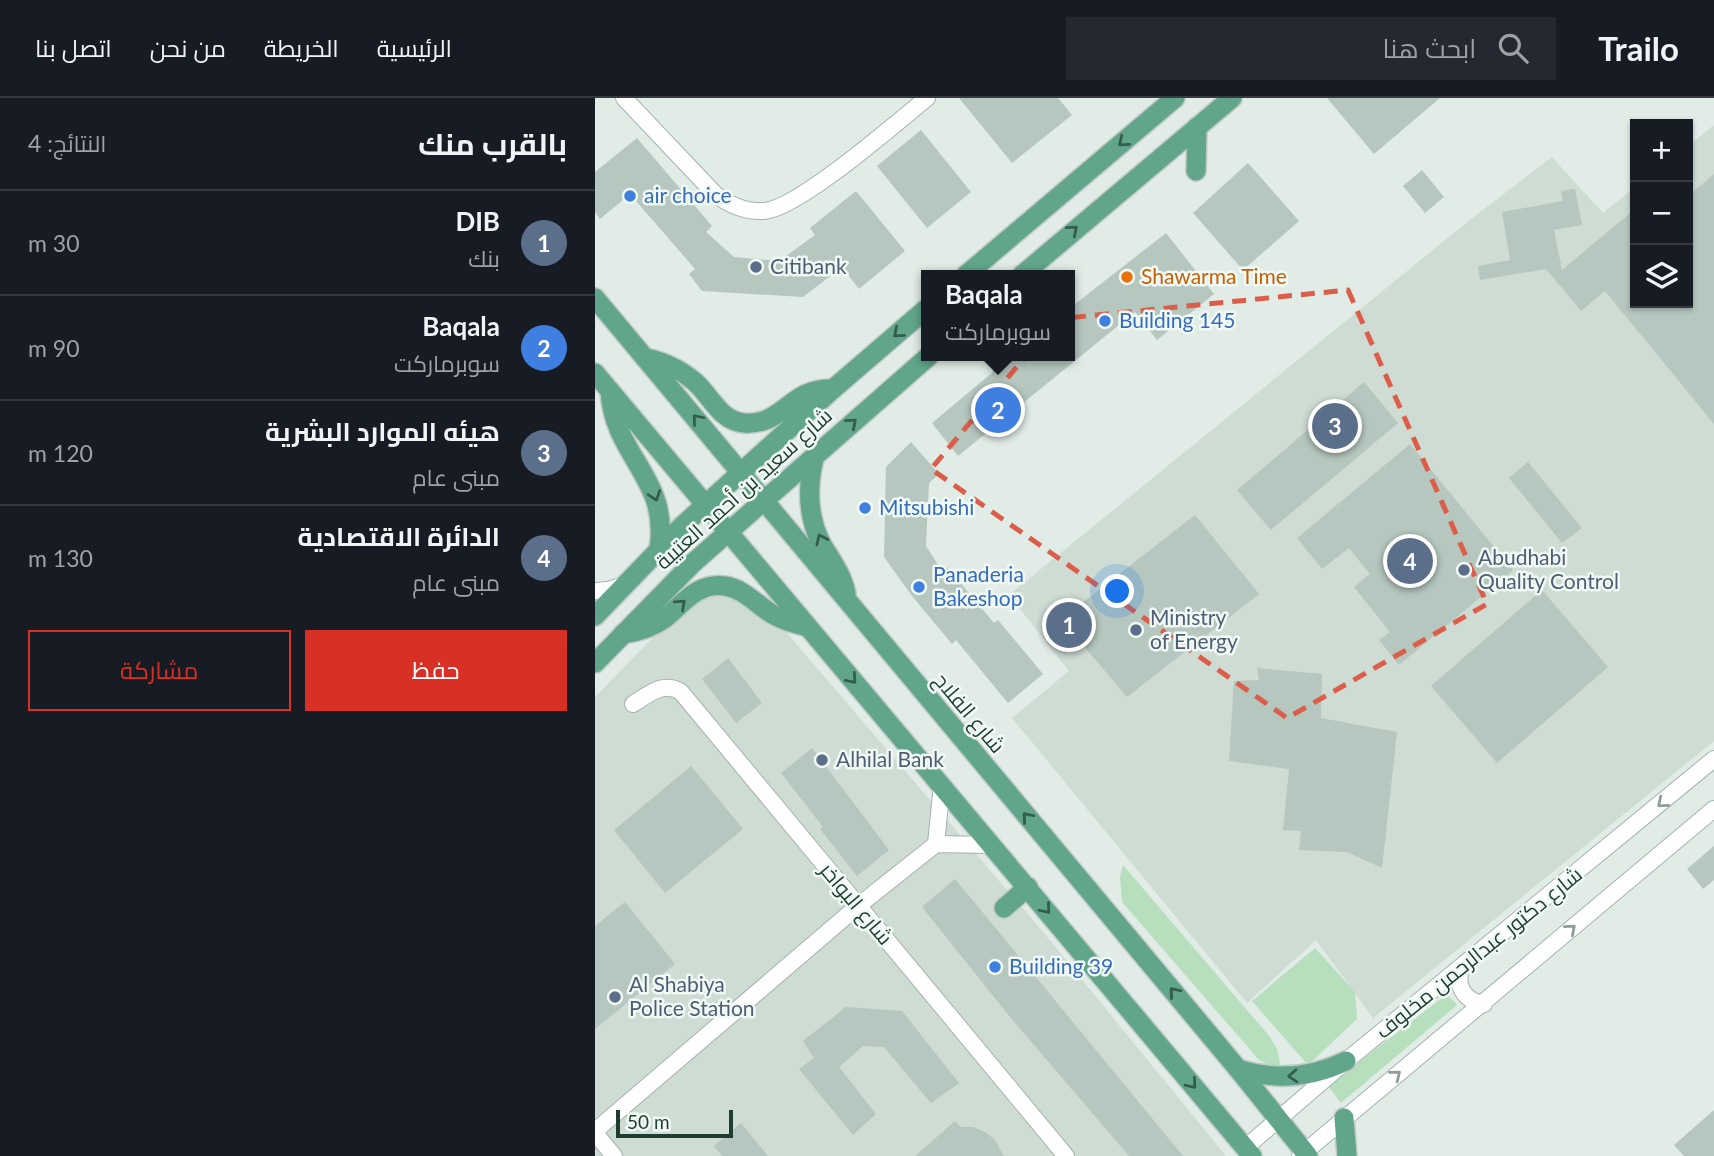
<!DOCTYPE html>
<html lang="ar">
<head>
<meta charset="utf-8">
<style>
  body { margin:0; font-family:Lato,Cairo,sans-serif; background:#242831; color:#f1f3f6; direction:rtl }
  .controls { position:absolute; right:21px; top:21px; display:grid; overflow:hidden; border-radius:0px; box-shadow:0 2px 5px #0004 }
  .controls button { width:63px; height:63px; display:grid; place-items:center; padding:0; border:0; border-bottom:2px solid #363941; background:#171b24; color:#f1f3f6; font:35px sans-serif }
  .scale { position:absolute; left:21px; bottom:18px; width:117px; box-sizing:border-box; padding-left:7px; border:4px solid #1f3e32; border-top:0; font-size:19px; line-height:24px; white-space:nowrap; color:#1f3e32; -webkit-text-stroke:5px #f1f9f4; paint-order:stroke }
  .you { position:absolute; left:523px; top:494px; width:24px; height:24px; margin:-18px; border:5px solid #fff; border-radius:50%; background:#1a73e8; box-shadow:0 0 0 10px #1a73e833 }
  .badge { display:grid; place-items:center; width:46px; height:46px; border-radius:50%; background:#d93025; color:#fff; font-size:23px; font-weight:700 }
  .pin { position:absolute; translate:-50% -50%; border:4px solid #fff; box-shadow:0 2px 7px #0006 }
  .popup { position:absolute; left:326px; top:172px; width:154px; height:91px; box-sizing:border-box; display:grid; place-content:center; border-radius:0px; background:#171b24; filter:drop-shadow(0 2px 5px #0005); font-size:23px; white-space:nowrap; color:#9ea1a6 }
  .popup b { font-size:26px; color:#f1f3f6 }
  .popup::after { content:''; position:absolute; left:50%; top:100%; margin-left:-14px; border:14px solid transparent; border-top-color:#171b24 }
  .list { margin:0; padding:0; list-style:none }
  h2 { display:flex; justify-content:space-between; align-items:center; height:91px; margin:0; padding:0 28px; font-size:30px }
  h2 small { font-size:23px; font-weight:400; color:#9ea1a6 }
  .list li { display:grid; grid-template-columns:46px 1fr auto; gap:21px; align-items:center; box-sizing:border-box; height:105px; padding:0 28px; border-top:2px solid #363941 }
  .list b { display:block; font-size:26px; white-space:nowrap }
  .list p { margin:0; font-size:23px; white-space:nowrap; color:#9ea1a6 }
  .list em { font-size:23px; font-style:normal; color:#9ea1a6 }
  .actions { display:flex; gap:14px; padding:21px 28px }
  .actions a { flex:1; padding:16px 0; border:2px solid #d93025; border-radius:0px; text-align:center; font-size:24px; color:#d93025 }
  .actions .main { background:#d93025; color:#fff }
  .icon { flex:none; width:38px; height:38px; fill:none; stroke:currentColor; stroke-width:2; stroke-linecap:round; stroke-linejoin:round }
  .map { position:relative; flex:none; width:1119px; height:1058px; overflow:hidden; direction:ltr }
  header { display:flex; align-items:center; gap:42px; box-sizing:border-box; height:98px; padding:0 35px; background:#171b24; border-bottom:2px solid #363941 }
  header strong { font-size:33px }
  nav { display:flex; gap:38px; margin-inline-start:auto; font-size:24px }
  .search { width:490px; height:63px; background:#242831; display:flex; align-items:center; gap:18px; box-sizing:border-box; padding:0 24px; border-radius:0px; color:#9ea1a6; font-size:26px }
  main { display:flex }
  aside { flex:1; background:#171b24 }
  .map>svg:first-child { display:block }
  .built { fill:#cedcd4 }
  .green { fill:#b7dfbd }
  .building { fill:#b5c7be }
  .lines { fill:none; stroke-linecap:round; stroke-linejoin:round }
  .minor-casing { stroke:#a2b4ac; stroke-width:18 }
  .major-casing { stroke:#c0c9c6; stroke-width:22 }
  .minor { stroke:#fff; stroke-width:16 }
  .major { stroke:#61a68b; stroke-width:19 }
  .oneway { stroke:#335d4d }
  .oneway2 { stroke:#8f9e98 }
  .marked { fill:none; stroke:#dc5d49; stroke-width:5; stroke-dasharray:14 9; stroke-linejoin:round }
  .shop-dot { fill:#3f7fe0; stroke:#f1f9f4; stroke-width:2.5 }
  .service-dot { fill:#5c6f8a; stroke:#f1f9f4; stroke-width:2.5 }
  .food-dot { fill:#e8710a; stroke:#f1f9f4; stroke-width:2.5 }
  .labels { text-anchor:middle; stroke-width:5; stroke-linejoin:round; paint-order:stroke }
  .shop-label { font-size:21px; fill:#366cbe; stroke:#f1f9f4; text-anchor:start }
  .service-label { font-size:21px; fill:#4e5e75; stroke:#f1f9f4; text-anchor:start }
  .food-label { font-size:21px; fill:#c56008; stroke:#f1f9f4; text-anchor:start }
  .street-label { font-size:21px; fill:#1f3e32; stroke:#f1f9f4 }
</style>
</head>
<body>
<header>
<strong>Trailo</strong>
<div class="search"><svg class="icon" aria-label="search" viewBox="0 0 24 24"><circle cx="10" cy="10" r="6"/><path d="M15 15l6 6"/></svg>ابحث هنا</div>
<nav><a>الرئيسية</a><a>الخريطة</a><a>من نحن</a><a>اتصل بنا</a></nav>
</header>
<main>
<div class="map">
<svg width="1119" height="1058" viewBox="0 0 1119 1058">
  <rect width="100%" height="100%" fill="#e0ece5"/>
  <g class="built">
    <polygon points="1119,27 1119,643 778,920 721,842 652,905 417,620 474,573 414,497 876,121 957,59 1008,115 1040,89 1040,205 1093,205 1093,48"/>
    <polygon points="111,497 133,497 168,507 449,835 631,1058 0,1058 0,599 72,525"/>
  </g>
  <g class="green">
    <polygon points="528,767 675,939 682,951 686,970 676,968 664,962 527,804 525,779"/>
    <polygon points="720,850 760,894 762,921 713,967 657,903"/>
    <polygon points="852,896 862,907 746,1005 733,988"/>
  </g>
  <g class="building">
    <polygon points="364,0 463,0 477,17 417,65"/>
    <polygon points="732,0 845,0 779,56"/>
    <polygon points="326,32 376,94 332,130 282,68"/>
    <polygon points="42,40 117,128 111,134 139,159 184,163 220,137 215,130 261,93 310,153 264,191 247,169 208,199 107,193 94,176 100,171 35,96 5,121 0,114 0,74"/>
    <polygon points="653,65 704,123 648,172 598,115"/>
    <polygon points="827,72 849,99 830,115 808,88"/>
    <polygon points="1119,76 1119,326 1010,193 986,213 951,171 885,182 883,168 915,162 907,114 968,103 966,93 980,91 987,127 959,132 967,172 1040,111 1040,205 1093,205 1093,98"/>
    <polygon points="571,135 619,196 562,242 540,214 363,358 337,325 398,274 397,272 414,258 475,258 475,210"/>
    <polygon points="769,284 803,325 676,432 642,392"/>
    <polygon points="316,344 344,376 334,385 331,448 347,473 352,469 399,525 403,522 448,576 413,605 361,542 357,546 317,498 289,459 291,369"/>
    <polygon points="815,346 918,472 804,567 784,542 795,534 759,489 775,476 754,450 727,471 702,440"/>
    <polygon points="933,364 987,430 967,445 914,380"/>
    <polygon points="600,417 664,496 532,599 475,532 478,512"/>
    <polygon points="947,492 1013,569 902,665 836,588"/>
    <polygon points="133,560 167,605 141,625 107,581"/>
    <polygon points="662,570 727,576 726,620 802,634 787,770 752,754 704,752 706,733 688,732 694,671 634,663 639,583 664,582"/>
    <polygon points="217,650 294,752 262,778 225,731 228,729 186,675"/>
    <polygon points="96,668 148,731 70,795 19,732"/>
    <polygon points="1119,748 1119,782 1108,791 1092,771"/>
    <polygon points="360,781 399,828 588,1058 534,1058 415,919 327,809"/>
    <polygon points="30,804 80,866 0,931 0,828"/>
    <polygon points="251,909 307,913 364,985 336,1005 289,949 268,948 244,969 281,1016 258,1037 204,971 219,960 208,943"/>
    <polygon points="1119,1012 1119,1058 1089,1058 1079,1047"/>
    <polygon points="360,1023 366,1029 378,1029 390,1034 400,1042 409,1058 320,1058"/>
    <polygon points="146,1025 173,1058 127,1058 119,1048"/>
  </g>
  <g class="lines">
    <g class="minor-casing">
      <g id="minor">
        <path d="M29,0L120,96C134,107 150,114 169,113C203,111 301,25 332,0"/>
        <polyline points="0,493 13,492 30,487"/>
        <path d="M38,606C54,596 68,583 86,594L471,1058"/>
        <polyline points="341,746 347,686"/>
        <path d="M870,865C857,884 868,903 889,906"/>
        <polyline points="0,1033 263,808 341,746 398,747"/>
        <polyline points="0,1035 19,1058"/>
        <polyline points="650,1050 751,963 1119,661"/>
        <polyline points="705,1058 1119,711"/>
      </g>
    </g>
    <g class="major-casing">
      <g id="major">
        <polyline points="601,73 602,29"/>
        <polyline points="371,177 580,0"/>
        <polyline points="427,177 637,0"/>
        <polyline points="0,200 643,971 713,1058"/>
        <path d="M51,260C70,264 86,272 100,284C116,298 125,323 149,325C189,328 195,289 238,291"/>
        <polyline points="0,275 657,1058"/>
        <path d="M15,293C19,360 75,379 64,451"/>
        <path d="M220,357C212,387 212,417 226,445C236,462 247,476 251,495"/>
        <polyline points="0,518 86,429 238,291 331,211"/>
        <path d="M28,536C43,534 57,530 69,521C88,506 102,484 130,488C149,491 161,506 177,516C188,523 200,526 213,529"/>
        <polyline points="0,565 98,465 334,258"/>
        <polyline points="409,810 433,789"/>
        <path d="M643,971C681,983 716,980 751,963"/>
        <polyline points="749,1020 752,1058"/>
      </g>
    </g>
    <use href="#minor" class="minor"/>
    <use href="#major" class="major"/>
  </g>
  <defs><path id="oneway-chevron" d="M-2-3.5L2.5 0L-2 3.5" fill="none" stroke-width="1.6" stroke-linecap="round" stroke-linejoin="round" transform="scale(1.75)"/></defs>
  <g class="oneway">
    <use href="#oneway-chevron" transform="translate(528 44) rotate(140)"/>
    <use href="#oneway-chevron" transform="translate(478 132) rotate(-41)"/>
    <use href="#oneway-chevron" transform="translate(303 235) rotate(139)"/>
    <use href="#oneway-chevron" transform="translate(102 321) rotate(-130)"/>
    <use href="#oneway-chevron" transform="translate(257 325) rotate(-41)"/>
    <use href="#oneway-chevron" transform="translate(60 398) rotate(71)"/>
    <use href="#oneway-chevron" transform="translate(226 441) rotate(-115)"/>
    <use href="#oneway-chevron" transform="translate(86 506) rotate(-42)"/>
    <use href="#oneway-chevron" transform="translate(257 581) rotate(49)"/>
    <use href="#oneway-chevron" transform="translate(432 719) rotate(-130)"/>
    <use href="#oneway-chevron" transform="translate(451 811) rotate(50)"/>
    <use href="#oneway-chevron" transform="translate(579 894) rotate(-130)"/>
    <use href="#oneway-chevron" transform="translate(698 978) rotate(176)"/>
    <use href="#oneway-chevron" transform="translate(597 986) rotate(50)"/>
  </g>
  <g class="oneway2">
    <use href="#oneway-chevron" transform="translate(1067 705) rotate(140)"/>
    <use href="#oneway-chevron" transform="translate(976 831) rotate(-41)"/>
    <use href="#oneway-chevron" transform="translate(801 977) rotate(-39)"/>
  </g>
  <path class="marked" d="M753,192L892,506L692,620L336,371L462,221Z"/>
  <g class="shop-dot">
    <circle cx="35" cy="98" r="7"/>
    <circle cx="510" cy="223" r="7"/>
    <circle cx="270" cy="410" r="7"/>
    <circle cx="324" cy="489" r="7"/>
    <circle cx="400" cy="869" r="7"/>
  </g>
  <g class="service-dot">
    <circle cx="161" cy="169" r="7"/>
    <circle cx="869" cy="472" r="7"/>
    <circle cx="541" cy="532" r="7"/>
    <circle cx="227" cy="662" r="7"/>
    <circle cx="20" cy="899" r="7"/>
  </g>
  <circle class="food-dot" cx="532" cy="179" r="7"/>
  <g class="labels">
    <g class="shop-label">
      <text x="49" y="105">air choice</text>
      <text x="524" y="230">Building 145</text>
      <text x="284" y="417">Mitsubishi</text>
      <text x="338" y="484">Panaderia<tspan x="338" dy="24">Bakeshop</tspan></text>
      <text x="414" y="876">Building 39</text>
    </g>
    <g class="service-label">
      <text x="175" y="176">Citibank</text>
      <text x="883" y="467">Abudhabi<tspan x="883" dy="24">Quality Control</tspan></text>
      <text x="555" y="527">Ministry<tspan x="555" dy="24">of Energy</tspan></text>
      <text x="241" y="669">Alhilal Bank</text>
      <text x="34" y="894">Al Shabiya<tspan x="34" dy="24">Police Station</tspan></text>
    </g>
    <g class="food-label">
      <text x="546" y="186">Shawarma Time</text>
    </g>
    <g class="street-label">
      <text transform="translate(149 391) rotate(-42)" y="7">شارع سعيد بن أحمد العتيبة</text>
      <text transform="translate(374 615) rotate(50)" y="7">شارع الفلاح</text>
      <text transform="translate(261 806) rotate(50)" y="7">شارع البواخر</text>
      <text transform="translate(884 855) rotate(-39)" y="7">شارع دكتور عبدالرحمن مخلوف</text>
    </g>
  </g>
</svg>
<div class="controls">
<button>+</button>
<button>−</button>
<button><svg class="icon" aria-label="layers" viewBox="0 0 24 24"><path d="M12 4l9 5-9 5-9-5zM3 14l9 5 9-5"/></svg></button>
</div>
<div class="scale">50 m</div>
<div class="you"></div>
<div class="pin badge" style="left:474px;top:527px;background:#5c6f8a">1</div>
<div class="pin badge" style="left:403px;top:312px;background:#3f7fe0">2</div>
<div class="popup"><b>Baqala</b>سوبرماركت</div>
<div class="pin badge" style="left:740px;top:328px;background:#5c6f8a">3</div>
<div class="pin badge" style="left:815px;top:463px;background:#5c6f8a">4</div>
</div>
<aside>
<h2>بالقرب منك<small>النتائج: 4</small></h2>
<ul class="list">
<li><span class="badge" style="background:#5c6f8a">1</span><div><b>DIB</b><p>بنك</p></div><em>30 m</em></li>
<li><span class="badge" style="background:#3f7fe0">2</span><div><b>Baqala</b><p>سوبرماركت</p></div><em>90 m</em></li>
<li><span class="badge" style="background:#5c6f8a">3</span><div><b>هيئه الموارد البشرية</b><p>مبنى عام</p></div><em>120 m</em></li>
<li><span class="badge" style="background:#5c6f8a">4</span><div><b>الدائرة الاقتصادية</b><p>مبنى عام</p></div><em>130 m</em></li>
</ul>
<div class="actions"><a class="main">حفظ</a><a>مشاركة</a></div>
</aside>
</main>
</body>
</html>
